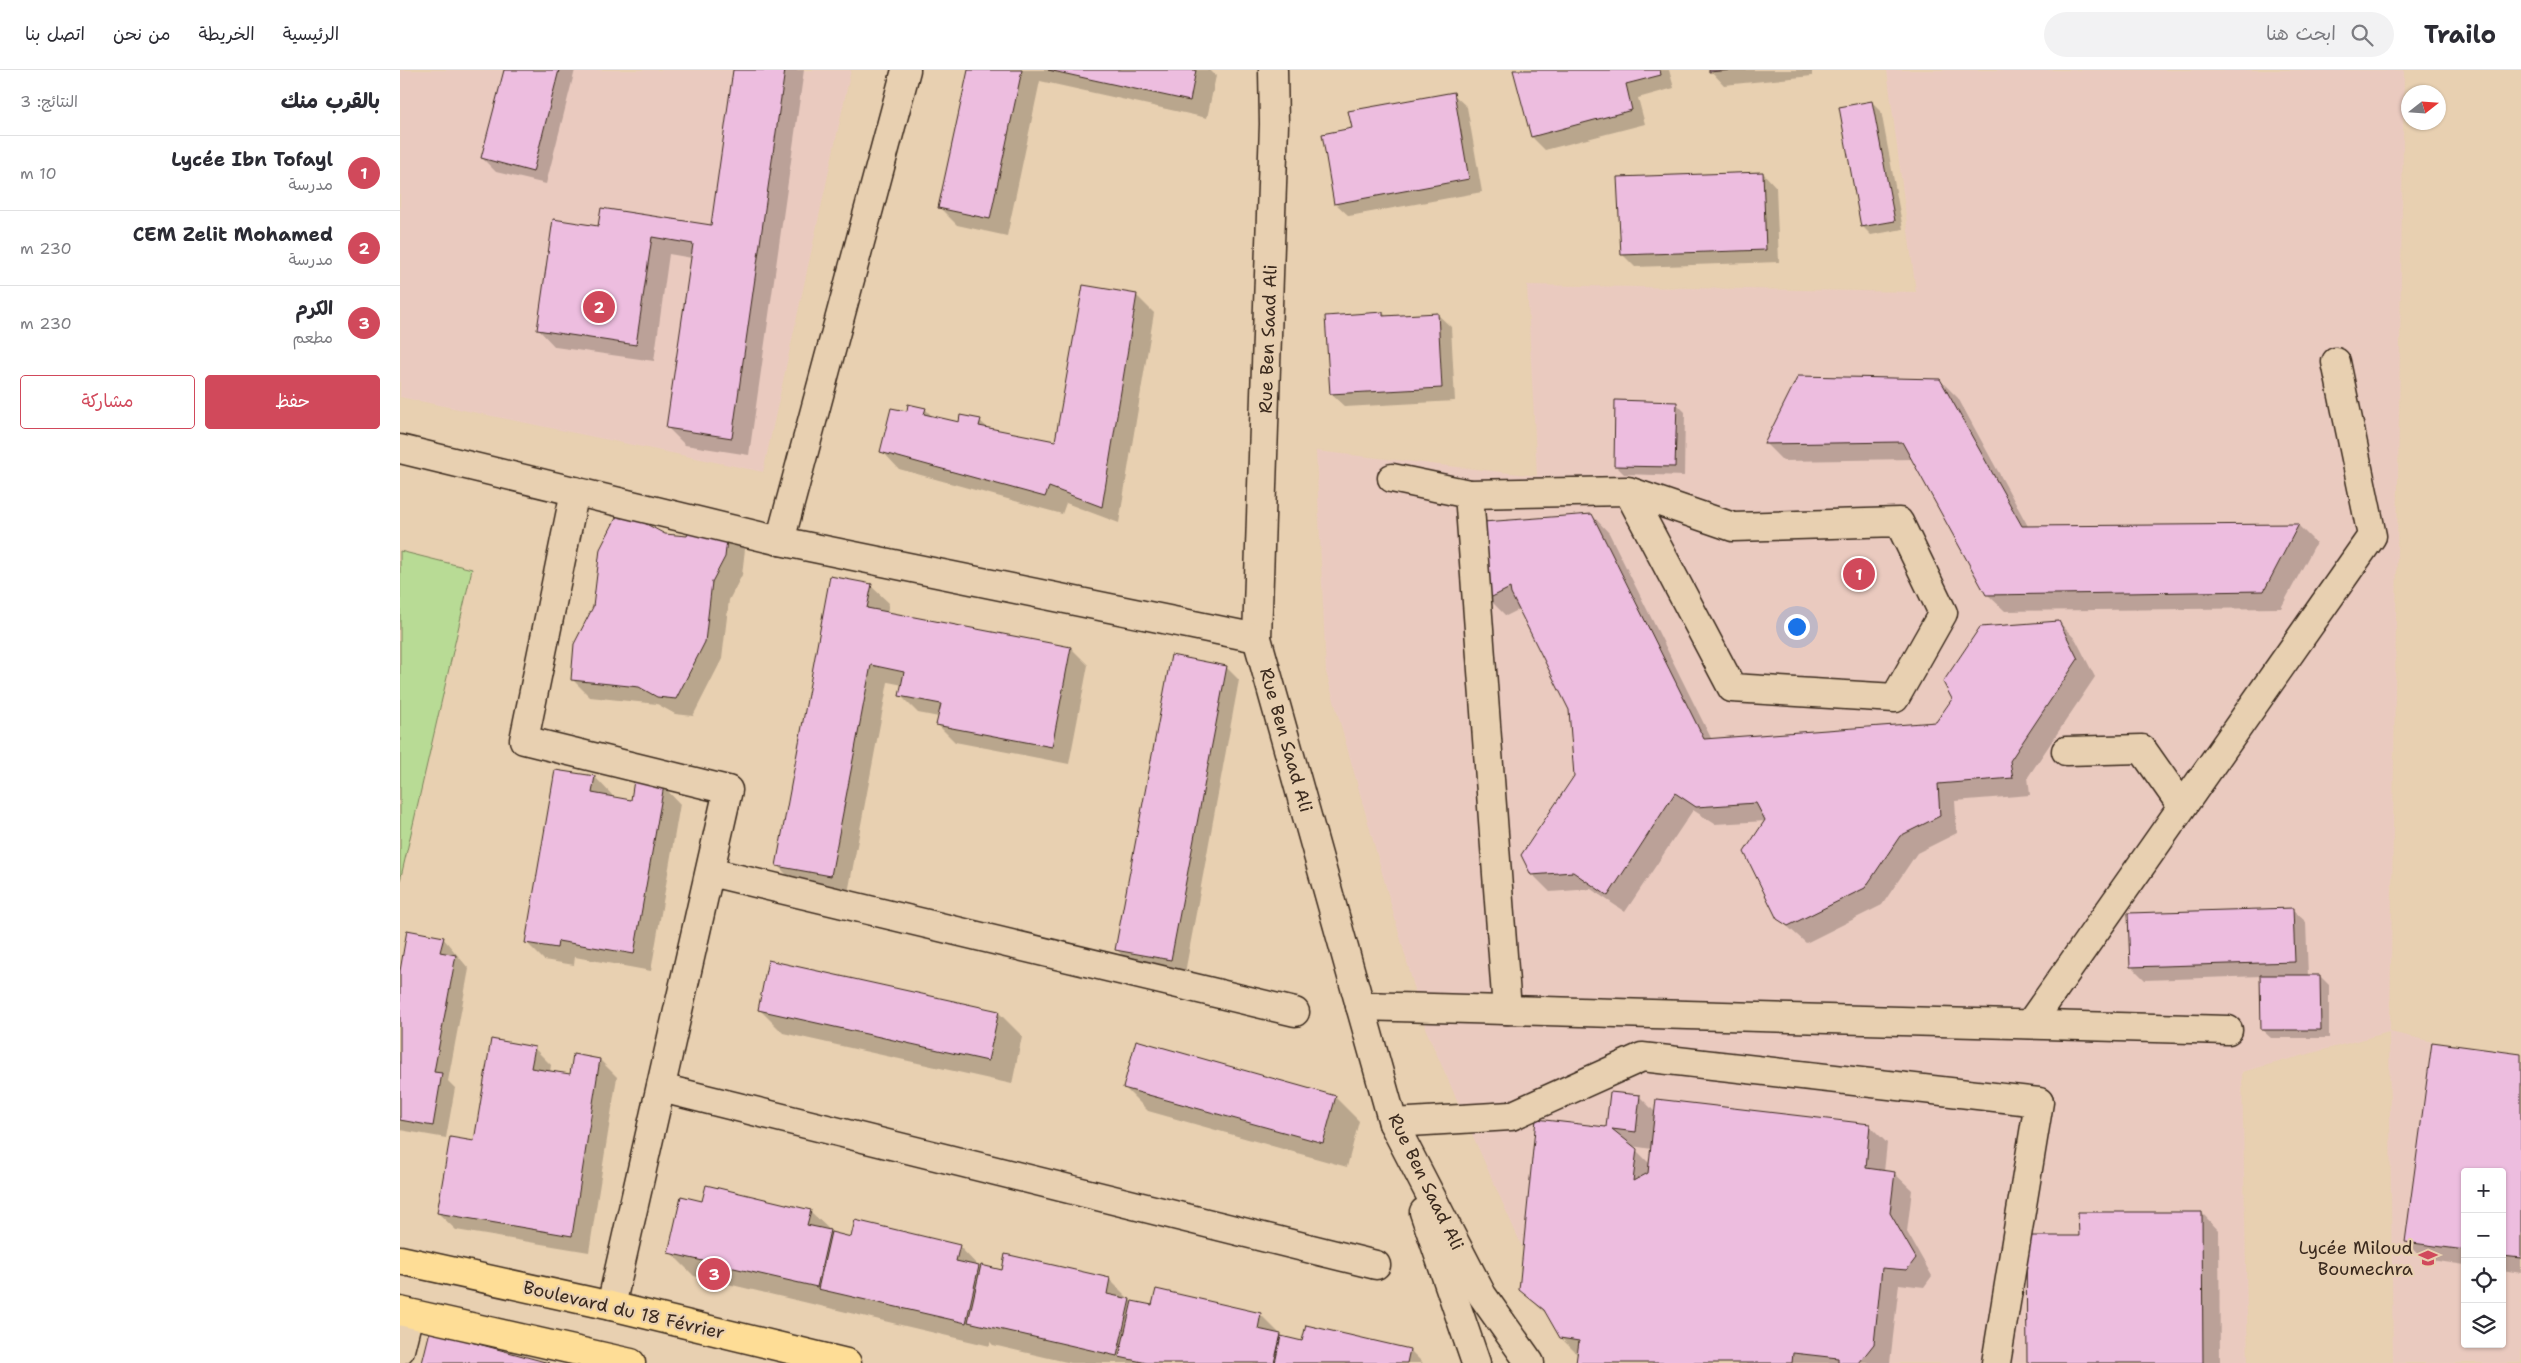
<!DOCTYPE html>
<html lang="ar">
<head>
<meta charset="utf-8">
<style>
  body { margin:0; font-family:"Shantell Sans","Playpen Sans Arabic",sans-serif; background:#f2f2f3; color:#2b2b33; direction:rtl }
  .controls { position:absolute; right:15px; bottom:15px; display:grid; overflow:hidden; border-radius:5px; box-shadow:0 1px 4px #0004 }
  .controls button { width:45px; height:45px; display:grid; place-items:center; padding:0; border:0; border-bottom:1px solid #e1e1e2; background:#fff; color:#2b2b33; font:25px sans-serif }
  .compass { position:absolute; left:2001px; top:15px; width:45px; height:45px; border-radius:50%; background:#fff; box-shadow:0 1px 4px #0004; rotate:73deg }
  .you { position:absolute; left:1396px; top:556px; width:18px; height:18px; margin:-12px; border:4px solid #fff; border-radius:50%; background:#1a73e8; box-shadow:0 0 0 8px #1a73e833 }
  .badge { display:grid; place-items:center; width:32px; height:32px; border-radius:50%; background:#d1495b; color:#fff; font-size:16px; font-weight:700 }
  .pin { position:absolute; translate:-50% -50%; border:2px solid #fff; box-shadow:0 1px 5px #0006 }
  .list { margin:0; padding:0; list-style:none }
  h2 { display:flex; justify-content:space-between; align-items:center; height:65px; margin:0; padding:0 20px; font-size:21px }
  h2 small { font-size:16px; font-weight:400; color:#7c7c81 }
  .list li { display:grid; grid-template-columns:32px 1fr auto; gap:15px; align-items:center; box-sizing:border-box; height:75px; padding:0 20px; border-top:1px solid #e1e1e2 }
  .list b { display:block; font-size:19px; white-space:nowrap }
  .list p { margin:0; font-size:16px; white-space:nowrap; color:#7c7c81 }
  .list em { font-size:16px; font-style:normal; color:#7c7c81 }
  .actions { display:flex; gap:10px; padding:15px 20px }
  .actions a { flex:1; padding:11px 0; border:1px solid #d1495b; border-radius:5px; text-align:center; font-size:18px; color:#d1495b }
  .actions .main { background:#d1495b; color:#fff }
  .icon { flex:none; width:28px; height:28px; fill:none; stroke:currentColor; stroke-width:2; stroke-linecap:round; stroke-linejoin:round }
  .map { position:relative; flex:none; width:2121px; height:1293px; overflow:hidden; direction:ltr }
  header { display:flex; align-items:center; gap:30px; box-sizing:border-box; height:70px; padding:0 25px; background:#fff; border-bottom:1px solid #e1e1e2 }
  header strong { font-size:24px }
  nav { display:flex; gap:28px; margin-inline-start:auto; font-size:18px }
  .search { width:350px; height:45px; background:#f2f2f3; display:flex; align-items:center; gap:12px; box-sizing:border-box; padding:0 18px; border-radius:28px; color:#7c7c81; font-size:19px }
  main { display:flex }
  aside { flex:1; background:#fff }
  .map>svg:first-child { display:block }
  .built { fill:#eacabf; fill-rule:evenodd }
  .green { fill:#b8db95; stroke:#7a825a }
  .shadow { fill:#0003; fill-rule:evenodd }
  .building { fill:#edbddf; stroke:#3b2a1e }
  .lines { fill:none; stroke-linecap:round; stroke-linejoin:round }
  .minor-casing { stroke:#3b2a1e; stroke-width:31 }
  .major-casing { stroke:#3b2a1e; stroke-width:31 }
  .minor { stroke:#e8d0b1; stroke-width:28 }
  .major { stroke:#fedd96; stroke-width:28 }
  .labels { text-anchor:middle; stroke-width:4.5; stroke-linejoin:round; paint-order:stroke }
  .street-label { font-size:18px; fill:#3b2a1e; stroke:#e8d0b1 }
  .poi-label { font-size:18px; fill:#3b2a1e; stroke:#e8d0b1; text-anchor:end }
</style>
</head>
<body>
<header>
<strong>Trailo</strong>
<div class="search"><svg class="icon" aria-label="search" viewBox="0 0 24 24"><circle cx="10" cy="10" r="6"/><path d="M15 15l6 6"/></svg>ابحث هنا</div>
<nav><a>الرئيسية</a><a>الخريطة</a><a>من نحن</a><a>اتصل بنا</a></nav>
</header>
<main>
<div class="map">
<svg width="2121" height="1293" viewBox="0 0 2121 1293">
  <rect width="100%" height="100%" fill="#e8d0b1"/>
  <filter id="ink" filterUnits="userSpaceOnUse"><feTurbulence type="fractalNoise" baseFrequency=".02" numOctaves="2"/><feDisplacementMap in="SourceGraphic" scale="10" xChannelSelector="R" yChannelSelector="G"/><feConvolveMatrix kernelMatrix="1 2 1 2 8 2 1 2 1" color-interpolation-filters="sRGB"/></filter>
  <g filter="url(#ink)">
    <g class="built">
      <polygon points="0,0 451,0 363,402 0,327"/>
      <path d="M1487,0H2004L1990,962L2121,992V1293H1993L1989,962L1842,1002L1848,1293H1199L1123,1179L1026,960L926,602L916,381L1137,406L1127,215L1516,222ZM2065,1102H2102V1274H2065Z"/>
    </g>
    <polygon class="green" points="0,481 72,499 0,811"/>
    <g class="shadow">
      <polygon points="105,0 175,0 146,114 96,102 82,88"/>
      <polygon points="335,0 404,0 349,385 285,375 268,358 292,188 269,184 254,291 155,277 138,259 199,158 312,156"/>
      <polygon points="569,0 810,0 816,6 807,48 640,11 607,166 557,155 539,137"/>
      <polygon points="1114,0 1269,0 1274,18 1238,28 1245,54 1145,80 1132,67"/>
      <polygon points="1310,0 1412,0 1412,6 1324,15"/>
      <polygon points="1053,24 1067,37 1082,122 949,146 935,133 953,59"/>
      <polygon points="1472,32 1481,41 1503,159 1471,165 1462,156"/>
      <polygon points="1363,103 1376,117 1379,192 1235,197 1222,184"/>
      <polygon points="736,225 754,243 719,453 666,433 662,444 499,399 482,381 508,342 525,339 533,347 560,353 580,351 589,359 656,372"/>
      <polygon points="983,243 987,247 1037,244 1051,257 1055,331 945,337 931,324"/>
      <polygon points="1398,308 1540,310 1558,328 1629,458 1899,456 1916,473 1881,538 1605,541 1587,524 1513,389 1383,391 1366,374"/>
      <polygon points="1276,333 1285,342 1284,406 1224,404 1215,395"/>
      <polygon points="1192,445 1209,463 1312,670 1536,654 1659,552 1676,570 1695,607 1628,707 1630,725 1555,731 1557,763 1517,783 1482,835 1406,873 1378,848 1366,751 1315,754 1293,740 1225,842 1191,819 1150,822 1132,804 1175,707 1170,639 1120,539 1106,546 1089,529"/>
      <polygon points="327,462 345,479 342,505 329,530 322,589 293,646 275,644 257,634 190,627 172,609 265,465 288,468"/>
      <polygon points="471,516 489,533 487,543 671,578 688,595 669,694 555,672 538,655 539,647 518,643 500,625 503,615 488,612 448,823 395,813 377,795"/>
      <polygon points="826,597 839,610 785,903 730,893 716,879"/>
      <polygon points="195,707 212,725 212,728 232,731 263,716 280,734 251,901 175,887 174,895 144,890 126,872"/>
      <polygon points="1892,839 1906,852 1908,906 1920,906 1929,915 1929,968 1871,968 1862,960 1862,906 1745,910 1732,897"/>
      <polygon points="43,868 69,899 48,1011 55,1018 46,1068 0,1060 0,908"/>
      <polygon points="359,939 598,942 622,966 612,1014 383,963"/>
      <polygon points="134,978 151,995 150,1002 171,1006 200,990 217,1007 189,1182 56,1160 38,1143 75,1073"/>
      <polygon points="2121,985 2121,1203 2102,1200 2102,1102 2065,1102 2065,1195 2024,1189 2006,1172"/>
      <polygon points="724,1017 935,1027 959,1051 947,1097 748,1041"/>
      <path d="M1240,1027L1256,1043L1470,1056L1487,1073L1484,1102L1494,1103L1512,1120L1507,1162L1532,1206L1524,1217L1499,1214L1490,1293H1177L1178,1285L1161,1268L1149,1246L1120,1220L1208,1058ZM1231,1076L1252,1079L1250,1094L1236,1080Z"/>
      <polygon points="303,1133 410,1141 433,1163 452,1169 559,1176 581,1199 709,1209 732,1232 753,1237 860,1244 883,1267 903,1272 1010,1280 1023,1293 671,1293 593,1275 590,1272 590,1276 294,1206 270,1182"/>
      <polygon points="1802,1143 1819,1161 1820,1293 1628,1293 1680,1167"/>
    </g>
    <g class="building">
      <polygon points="104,0 159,0 133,102 81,88"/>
      <polygon points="333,0 385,0 332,368 266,358 293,174 252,167 236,275 137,260 153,149 198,156 201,138 311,155"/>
      <polygon points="568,0 622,0 590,149 538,138"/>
      <polygon points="648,0 796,0 790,31"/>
      <polygon points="1113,0 1260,0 1261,5 1226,14 1232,40 1131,67"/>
      <polygon points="1309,0 1332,0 1309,2"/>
      <polygon points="1054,22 1069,109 934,134 922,64 952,58 948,41"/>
      <polygon points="1472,31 1495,151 1461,157 1439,37"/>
      <polygon points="1363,102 1366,180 1221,185 1217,107"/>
      <polygon points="683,215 737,224 702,437 649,417 645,427 480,382 491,338 507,341 508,334 526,338 524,344 559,352 560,345 581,349 579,356 655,371"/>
      <polygon points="983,242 983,246 1038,243 1042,318 930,324 925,246"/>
      <polygon points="1398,306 1540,309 1622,456 1899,454 1864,521 1586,525 1502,372 1364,374"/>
      <polygon points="1215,330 1277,332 1275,397 1214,396"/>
      <polygon points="1192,444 1304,669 1536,652 1552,629 1543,612 1580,557 1659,551 1678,589 1610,691 1613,708 1538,714 1540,746 1500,766 1465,818 1388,856 1377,849 1344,782 1365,750 1356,733 1296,737 1275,723 1208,826 1173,802 1131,805 1121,785 1174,706 1169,640 1111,524 1110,518 1088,529 1083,452"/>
      <polygon points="217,446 235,448 265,464 287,466 292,456 328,461 325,487 312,512 305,572 276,629 257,627 239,617 171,610 174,574 193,537 200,479"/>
      <polygon points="430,506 472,514 467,538 671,577 652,677 536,655 541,634 499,626 504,602 471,595 431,806 376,796"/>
      <polygon points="771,585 827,596 771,890 715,880"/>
      <polygon points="155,700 195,706 192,723 231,730 234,710 264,715 234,884 158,871 157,878 125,873"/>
      <polygon points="1893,838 1895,892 1730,897 1728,843"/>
      <polygon points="7,860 44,867 40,882 56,885 34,1002 42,1003 33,1056 0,1050 0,901"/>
      <polygon points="368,890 599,941 588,991 358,940"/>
      <polygon points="1860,905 1920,905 1921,960 1861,960"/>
      <polygon points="91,969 135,977 131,998 170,1004 173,984 200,989 172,1166 37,1143 50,1067 74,1071"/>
      <polygon points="736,970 936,1026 923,1073 723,1018"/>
      <polygon points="2032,972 2121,984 2121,1188 2102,1186 2102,1102 2065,1102 2065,1180 2005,1172"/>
      <polygon points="1210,1022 1240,1025 1236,1062 1212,1059 1237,1079 1233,1111 1248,1103 1256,1029 1470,1054 1466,1098 1495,1102 1490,1143 1516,1188 1507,1200 1482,1198 1474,1274 1459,1293 1438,1293 1438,1288 1393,1283 1392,1293 1176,1293 1179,1271 1160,1268 1144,1240 1119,1220 1136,1049 1206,1057"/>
      <polygon points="306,1115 411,1140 407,1155 430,1160 417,1217 268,1183 281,1126 302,1131"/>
      <polygon points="1678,1142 1802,1142 1803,1293 1627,1293 1626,1166 1679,1166"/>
      <polygon points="455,1150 560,1175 556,1191 579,1196 566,1253 418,1219 431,1162 451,1167"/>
      <polygon points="605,1184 710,1208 707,1224 730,1229 717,1286 568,1252 581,1195 602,1200"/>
      <polygon points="756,1219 861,1243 858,1259 881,1264 874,1293 747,1293 719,1287 732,1231 752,1235"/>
      <polygon points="906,1255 1010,1279 1007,1293 875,1293 881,1266 902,1271"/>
      <polygon points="30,1261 149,1293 22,1293"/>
    </g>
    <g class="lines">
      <g class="minor-casing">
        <g id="minor">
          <polyline points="873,0 874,54 857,568 993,1053 1082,1225 1130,1293"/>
          <polyline points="0,379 380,471 857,568"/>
          <polyline points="992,408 1069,424 1107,940"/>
          <polyline points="175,421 124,670 328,720 211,1236"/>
          <polyline points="1069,424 1228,421 1332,618 1495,628 1543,543 1499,452 1333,457 1228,421"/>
          <polyline points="380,471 506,0"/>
          <polyline points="1666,681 1742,679 1782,736"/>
          <polyline points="310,802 895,942"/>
          <polyline points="960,936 1828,960"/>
          <polyline points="1630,954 1972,466 1936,292"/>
          <polyline points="261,1018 976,1195"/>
          <polyline points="993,1053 1111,1046 1242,987 1639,1032 1596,1293"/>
          <polyline points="1024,1142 1076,1293"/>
          <polyline points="0,1280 9,1244"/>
        </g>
      </g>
      <g class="major-casing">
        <g id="major">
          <polyline points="0,1190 211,1236 447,1293"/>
          <polyline points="0,1241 231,1293"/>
        </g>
      </g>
      <use href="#minor" class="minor"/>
      <use href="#major" class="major"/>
    </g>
  </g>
  <defs>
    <g id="school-bare" transform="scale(1.5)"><path d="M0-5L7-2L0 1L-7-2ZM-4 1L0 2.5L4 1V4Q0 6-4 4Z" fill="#d1495b" stroke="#e8d0b1" stroke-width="2.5" paint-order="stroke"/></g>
  </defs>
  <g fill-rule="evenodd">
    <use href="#school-bare" x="2028" y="1188"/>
  </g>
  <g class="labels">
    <g class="street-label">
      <text transform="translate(868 269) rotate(-88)" y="6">Rue Ben Saad Ali</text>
      <text transform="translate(886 670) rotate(74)" y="6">Rue Ben Saad Ali</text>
      <text transform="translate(1026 1112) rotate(64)" y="6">Rue Ben Saad Ali</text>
      <text transform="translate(224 1240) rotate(13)" y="6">Boulevard du 18 Février</text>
    </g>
    <g class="poi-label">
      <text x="2013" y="1184">Lycée Miloud<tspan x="2013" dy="21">Boumechra</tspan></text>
    </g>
  </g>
</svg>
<div class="controls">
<button>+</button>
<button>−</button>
<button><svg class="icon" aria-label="locate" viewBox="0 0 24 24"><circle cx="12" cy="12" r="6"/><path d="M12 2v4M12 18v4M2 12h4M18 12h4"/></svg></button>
<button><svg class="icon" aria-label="layers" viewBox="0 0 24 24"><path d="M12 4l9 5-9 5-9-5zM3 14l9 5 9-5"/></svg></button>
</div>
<svg class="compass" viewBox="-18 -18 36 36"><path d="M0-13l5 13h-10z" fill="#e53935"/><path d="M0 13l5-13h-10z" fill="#7c7c81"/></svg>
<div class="you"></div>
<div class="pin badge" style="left:1459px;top:504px">1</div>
<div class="pin badge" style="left:199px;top:237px">2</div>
<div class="pin badge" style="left:314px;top:1204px">3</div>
</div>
<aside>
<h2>بالقرب منك<small>النتائج: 3</small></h2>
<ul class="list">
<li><span class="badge">1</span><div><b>Lycée Ibn Tofayl</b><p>مدرسة</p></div><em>10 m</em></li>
<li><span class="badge">2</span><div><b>CEM Zelit Mohamed</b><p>مدرسة</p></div><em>230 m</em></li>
<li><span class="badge">3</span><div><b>الكرم</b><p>مطعم</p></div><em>230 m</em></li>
</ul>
<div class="actions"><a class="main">حفظ</a><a>مشاركة</a></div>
</aside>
</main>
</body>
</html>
